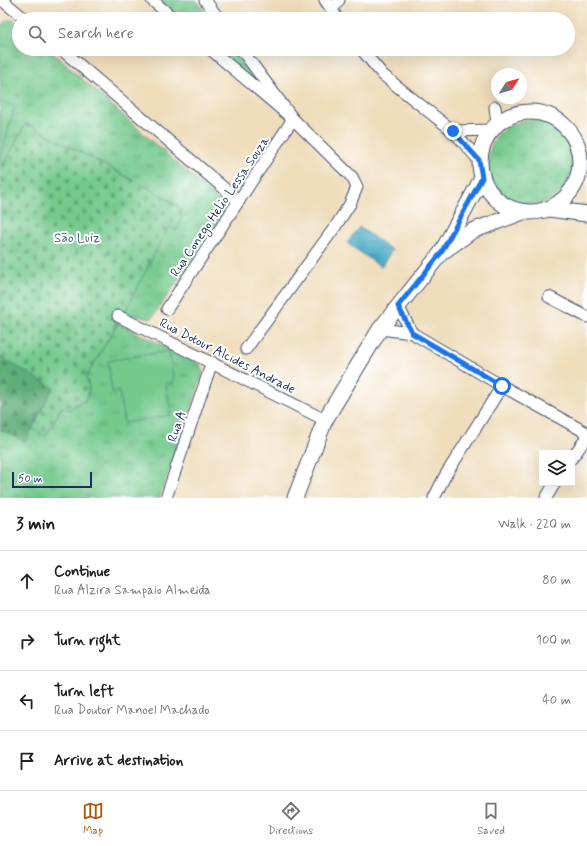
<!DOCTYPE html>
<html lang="en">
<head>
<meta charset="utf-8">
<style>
  body { margin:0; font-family:Mynerve,sans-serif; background:#f2f2f2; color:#202124 }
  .controls { position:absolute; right:12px; bottom:12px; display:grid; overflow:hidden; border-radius:0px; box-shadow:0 4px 16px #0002 }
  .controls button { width:36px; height:36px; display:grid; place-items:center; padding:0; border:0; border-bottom:1px solid #e0e0e0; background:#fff; color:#202124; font:20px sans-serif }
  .compass { position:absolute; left:491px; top:68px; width:36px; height:36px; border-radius:50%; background:#fff; box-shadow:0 4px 16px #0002; rotate:54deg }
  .scale { position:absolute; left:12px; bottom:10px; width:80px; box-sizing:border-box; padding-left:4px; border:2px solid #1b2f5e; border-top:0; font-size:11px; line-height:14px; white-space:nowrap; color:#1b2f5e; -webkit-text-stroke:3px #fff; paint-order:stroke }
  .stop { position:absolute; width:12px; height:12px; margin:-9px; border:3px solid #1a73e8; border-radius:50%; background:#fff }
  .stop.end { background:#1a73e8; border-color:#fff; box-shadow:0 1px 4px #0008 }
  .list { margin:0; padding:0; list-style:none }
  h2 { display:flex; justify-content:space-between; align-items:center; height:52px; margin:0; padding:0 16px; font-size:17px }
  h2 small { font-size:13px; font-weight:400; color:#757577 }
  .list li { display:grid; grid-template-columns:26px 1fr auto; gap:12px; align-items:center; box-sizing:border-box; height:60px; padding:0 16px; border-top:1px solid #e0e0e0 }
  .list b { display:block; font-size:15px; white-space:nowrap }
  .list p { margin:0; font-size:13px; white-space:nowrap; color:#757577 }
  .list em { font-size:13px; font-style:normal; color:#757577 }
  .icon { flex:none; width:22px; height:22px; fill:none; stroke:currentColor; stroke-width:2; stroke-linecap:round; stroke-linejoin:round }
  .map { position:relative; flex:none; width:587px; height:498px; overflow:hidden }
  .search { position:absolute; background:#fff; box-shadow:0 4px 16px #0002; left:12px; right:12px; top:12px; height:44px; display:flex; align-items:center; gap:10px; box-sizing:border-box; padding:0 14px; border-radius:22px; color:#757577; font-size:15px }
  .sheet { height:292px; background:#fff }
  nav { display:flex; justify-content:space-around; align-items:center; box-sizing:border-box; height:56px; border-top:1px solid #e0e0e0; background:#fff; font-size:11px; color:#757577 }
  nav a { display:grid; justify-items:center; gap:2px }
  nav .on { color:#b45309 }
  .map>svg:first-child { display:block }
  .forest { fill:url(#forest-firs); stroke:#3d6e6b }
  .cemetery { fill:url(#cemetery-stones); stroke:#487c76 }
  .park { fill:url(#park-tufts); stroke:#487c76 }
  .pitch { fill:#74c98d; stroke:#487c76 }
  .water { fill:url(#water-ripples); stroke:#306c91 }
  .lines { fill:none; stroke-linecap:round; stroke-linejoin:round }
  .street-casing { stroke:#3b496c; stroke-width:13 }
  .secondary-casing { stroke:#3b496c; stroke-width:17 }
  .street { stroke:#fff; stroke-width:11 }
  .secondary { stroke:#fff; stroke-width:15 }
  .route { stroke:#1a73e8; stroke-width:5 }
  .labels { text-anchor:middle; stroke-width:4; stroke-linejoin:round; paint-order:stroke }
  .street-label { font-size:13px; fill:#1b2f5e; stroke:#fff }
  .park-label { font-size:13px; fill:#365d6c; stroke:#fff }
</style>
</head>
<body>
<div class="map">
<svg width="587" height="498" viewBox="0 0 587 498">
  <defs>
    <pattern id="forest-firs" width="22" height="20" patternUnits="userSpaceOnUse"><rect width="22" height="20" fill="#5fad78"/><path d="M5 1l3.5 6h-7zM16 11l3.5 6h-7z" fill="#4e8d66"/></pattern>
    <pattern id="cemetery-stones" width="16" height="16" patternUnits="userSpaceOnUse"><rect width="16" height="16" fill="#74c98d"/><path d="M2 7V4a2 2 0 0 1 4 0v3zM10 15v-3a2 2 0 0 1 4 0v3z" fill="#5ea476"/></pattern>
    <pattern id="park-tufts" width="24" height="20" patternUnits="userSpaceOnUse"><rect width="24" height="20" fill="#74c98d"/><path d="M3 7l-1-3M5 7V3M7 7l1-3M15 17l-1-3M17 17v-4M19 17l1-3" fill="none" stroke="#5ea476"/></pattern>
    <pattern id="water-ripples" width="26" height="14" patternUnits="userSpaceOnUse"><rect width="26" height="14" fill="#44aac4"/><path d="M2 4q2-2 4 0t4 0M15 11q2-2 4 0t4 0" fill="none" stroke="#388ba2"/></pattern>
  </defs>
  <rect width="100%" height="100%" fill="#fff"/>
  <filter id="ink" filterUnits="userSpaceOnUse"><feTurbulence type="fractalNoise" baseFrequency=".025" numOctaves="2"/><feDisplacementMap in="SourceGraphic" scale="8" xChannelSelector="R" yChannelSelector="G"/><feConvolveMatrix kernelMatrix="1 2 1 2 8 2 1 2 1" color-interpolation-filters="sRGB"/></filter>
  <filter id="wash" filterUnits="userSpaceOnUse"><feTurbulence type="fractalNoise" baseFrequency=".012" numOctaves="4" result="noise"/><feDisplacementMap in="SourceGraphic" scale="16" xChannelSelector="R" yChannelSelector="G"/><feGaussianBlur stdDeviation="0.9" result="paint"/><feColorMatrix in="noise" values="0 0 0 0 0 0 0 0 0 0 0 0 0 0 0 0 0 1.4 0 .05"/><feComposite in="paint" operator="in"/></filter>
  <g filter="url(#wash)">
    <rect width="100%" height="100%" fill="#efddbb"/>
    <polygon class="forest" points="0,356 54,388 25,442 0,429"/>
    <path class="cemetery" d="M26,123L159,194C178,206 189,209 176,231L169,227L124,313L119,316L118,323L86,377C90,386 90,392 85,401L74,405L70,410L62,407L46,436L32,429L53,388L0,356V171Z"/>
    <g class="park">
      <polygon points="157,0 196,0 210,19 180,19"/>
      <path d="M7,20H12L19,24V49H48L225,206L226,212L151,319L133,315L130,317L124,313L169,226L176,231C189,209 178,205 159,194L26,123L0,171V26Z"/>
      <polygon points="215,49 232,49 260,87"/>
      <path d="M524,120L541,121L556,129L571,145C572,154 573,163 572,172C566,202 530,212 506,197C487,185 484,155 496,137C503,128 514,124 524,120Z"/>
      <path d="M118,323L199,364L202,368V376L159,498H0V429L25,442L32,429L46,436L62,407L70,410L74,405L85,401C90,392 90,386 86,377Z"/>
    </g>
    <g class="pitch">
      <polygon points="0,102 15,106 0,160"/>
      <polygon points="169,351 174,382 166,384 171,415 124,423 119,391 112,392 108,361"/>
    </g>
    <polygon class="water" points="359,227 392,250 381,267 347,243"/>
  </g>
  <g filter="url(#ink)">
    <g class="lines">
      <g class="street-casing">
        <g id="street">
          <polyline points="152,0 174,19"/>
          <polyline points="205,0 219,19"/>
          <polyline points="325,0 338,19"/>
          <polyline points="3,1 25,19"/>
          <polyline points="332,10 339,0"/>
          <polyline points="61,49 239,201"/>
          <polyline points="241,49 293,119 352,177 357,187 350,204 335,227 246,349"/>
          <polyline points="361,49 383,75 453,131 479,160"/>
          <polyline points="495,107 497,124"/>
          <polyline points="453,131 491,130"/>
          <polyline points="549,297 587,317"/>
          <polyline points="398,306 412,333"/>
          <polyline points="167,309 293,119 210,49"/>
          <polyline points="118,316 325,420"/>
          <polyline points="380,329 412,333 502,386 587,433"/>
          <polyline points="572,458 587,437"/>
          <polyline points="166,498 212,362"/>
          <polyline points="434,498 445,476 502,386"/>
          <polyline points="546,498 555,483"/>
        </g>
      </g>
      <g class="secondary-casing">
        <g id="secondary">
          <circle cx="530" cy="162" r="50"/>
          <polyline points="549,209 587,214"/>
          <polyline points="445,250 472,231 523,212"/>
          <polyline points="295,498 325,420 380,329 441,253 482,178"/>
        </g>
      </g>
      <use href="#street" class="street"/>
      <use href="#secondary" class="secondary"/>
    </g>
  </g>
  <g class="lines" filter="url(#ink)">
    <polyline class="route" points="453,131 479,160 482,178 441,253 398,306 412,333 502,386"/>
  </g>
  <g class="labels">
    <g class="street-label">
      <text transform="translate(219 206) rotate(-56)" y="5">Rua Conego Helio Lessa Souza</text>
      <text transform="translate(228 355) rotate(27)" y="5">Rua Dotour Alcides Andrade</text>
      <text transform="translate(176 426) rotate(-71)" y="5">Rua A</text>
    </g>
    <g class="park-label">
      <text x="77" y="242">São Luiz</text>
    </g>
  </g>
</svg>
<div class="controls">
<button><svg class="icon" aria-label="layers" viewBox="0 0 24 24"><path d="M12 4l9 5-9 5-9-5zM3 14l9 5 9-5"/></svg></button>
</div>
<svg class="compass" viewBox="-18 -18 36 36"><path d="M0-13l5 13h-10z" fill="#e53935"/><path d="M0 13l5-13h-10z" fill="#757577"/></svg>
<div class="scale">50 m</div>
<div class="stop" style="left:502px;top:386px"></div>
<div class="stop end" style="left:453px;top:131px"></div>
<div class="search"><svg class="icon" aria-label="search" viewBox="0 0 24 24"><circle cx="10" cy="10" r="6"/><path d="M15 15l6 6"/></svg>Search here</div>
</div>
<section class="sheet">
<h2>3 min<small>Walk · 220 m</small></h2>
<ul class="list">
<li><svg class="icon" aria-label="ahead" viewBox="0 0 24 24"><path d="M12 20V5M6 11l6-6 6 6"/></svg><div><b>Continue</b><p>Rua Alzira Sampaio Almeida</p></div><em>80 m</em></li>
<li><svg class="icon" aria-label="right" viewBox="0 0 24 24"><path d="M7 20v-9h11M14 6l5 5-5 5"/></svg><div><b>Turn right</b></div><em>100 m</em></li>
<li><svg class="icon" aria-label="left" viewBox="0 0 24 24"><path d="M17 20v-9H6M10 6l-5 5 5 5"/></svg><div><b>Turn left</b><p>Rua Doutor Manoel Machado</p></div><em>40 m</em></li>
<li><svg class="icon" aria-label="arrive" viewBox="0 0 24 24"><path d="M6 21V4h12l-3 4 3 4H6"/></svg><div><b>Arrive at destination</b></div></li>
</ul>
</section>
<nav>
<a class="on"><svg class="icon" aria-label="map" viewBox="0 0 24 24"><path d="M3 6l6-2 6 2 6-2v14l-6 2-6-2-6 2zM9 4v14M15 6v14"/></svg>Map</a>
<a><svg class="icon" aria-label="directions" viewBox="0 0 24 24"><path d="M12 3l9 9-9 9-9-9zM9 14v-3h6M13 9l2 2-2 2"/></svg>Directions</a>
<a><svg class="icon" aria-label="saved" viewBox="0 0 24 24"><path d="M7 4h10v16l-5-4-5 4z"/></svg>Saved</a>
</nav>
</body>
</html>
